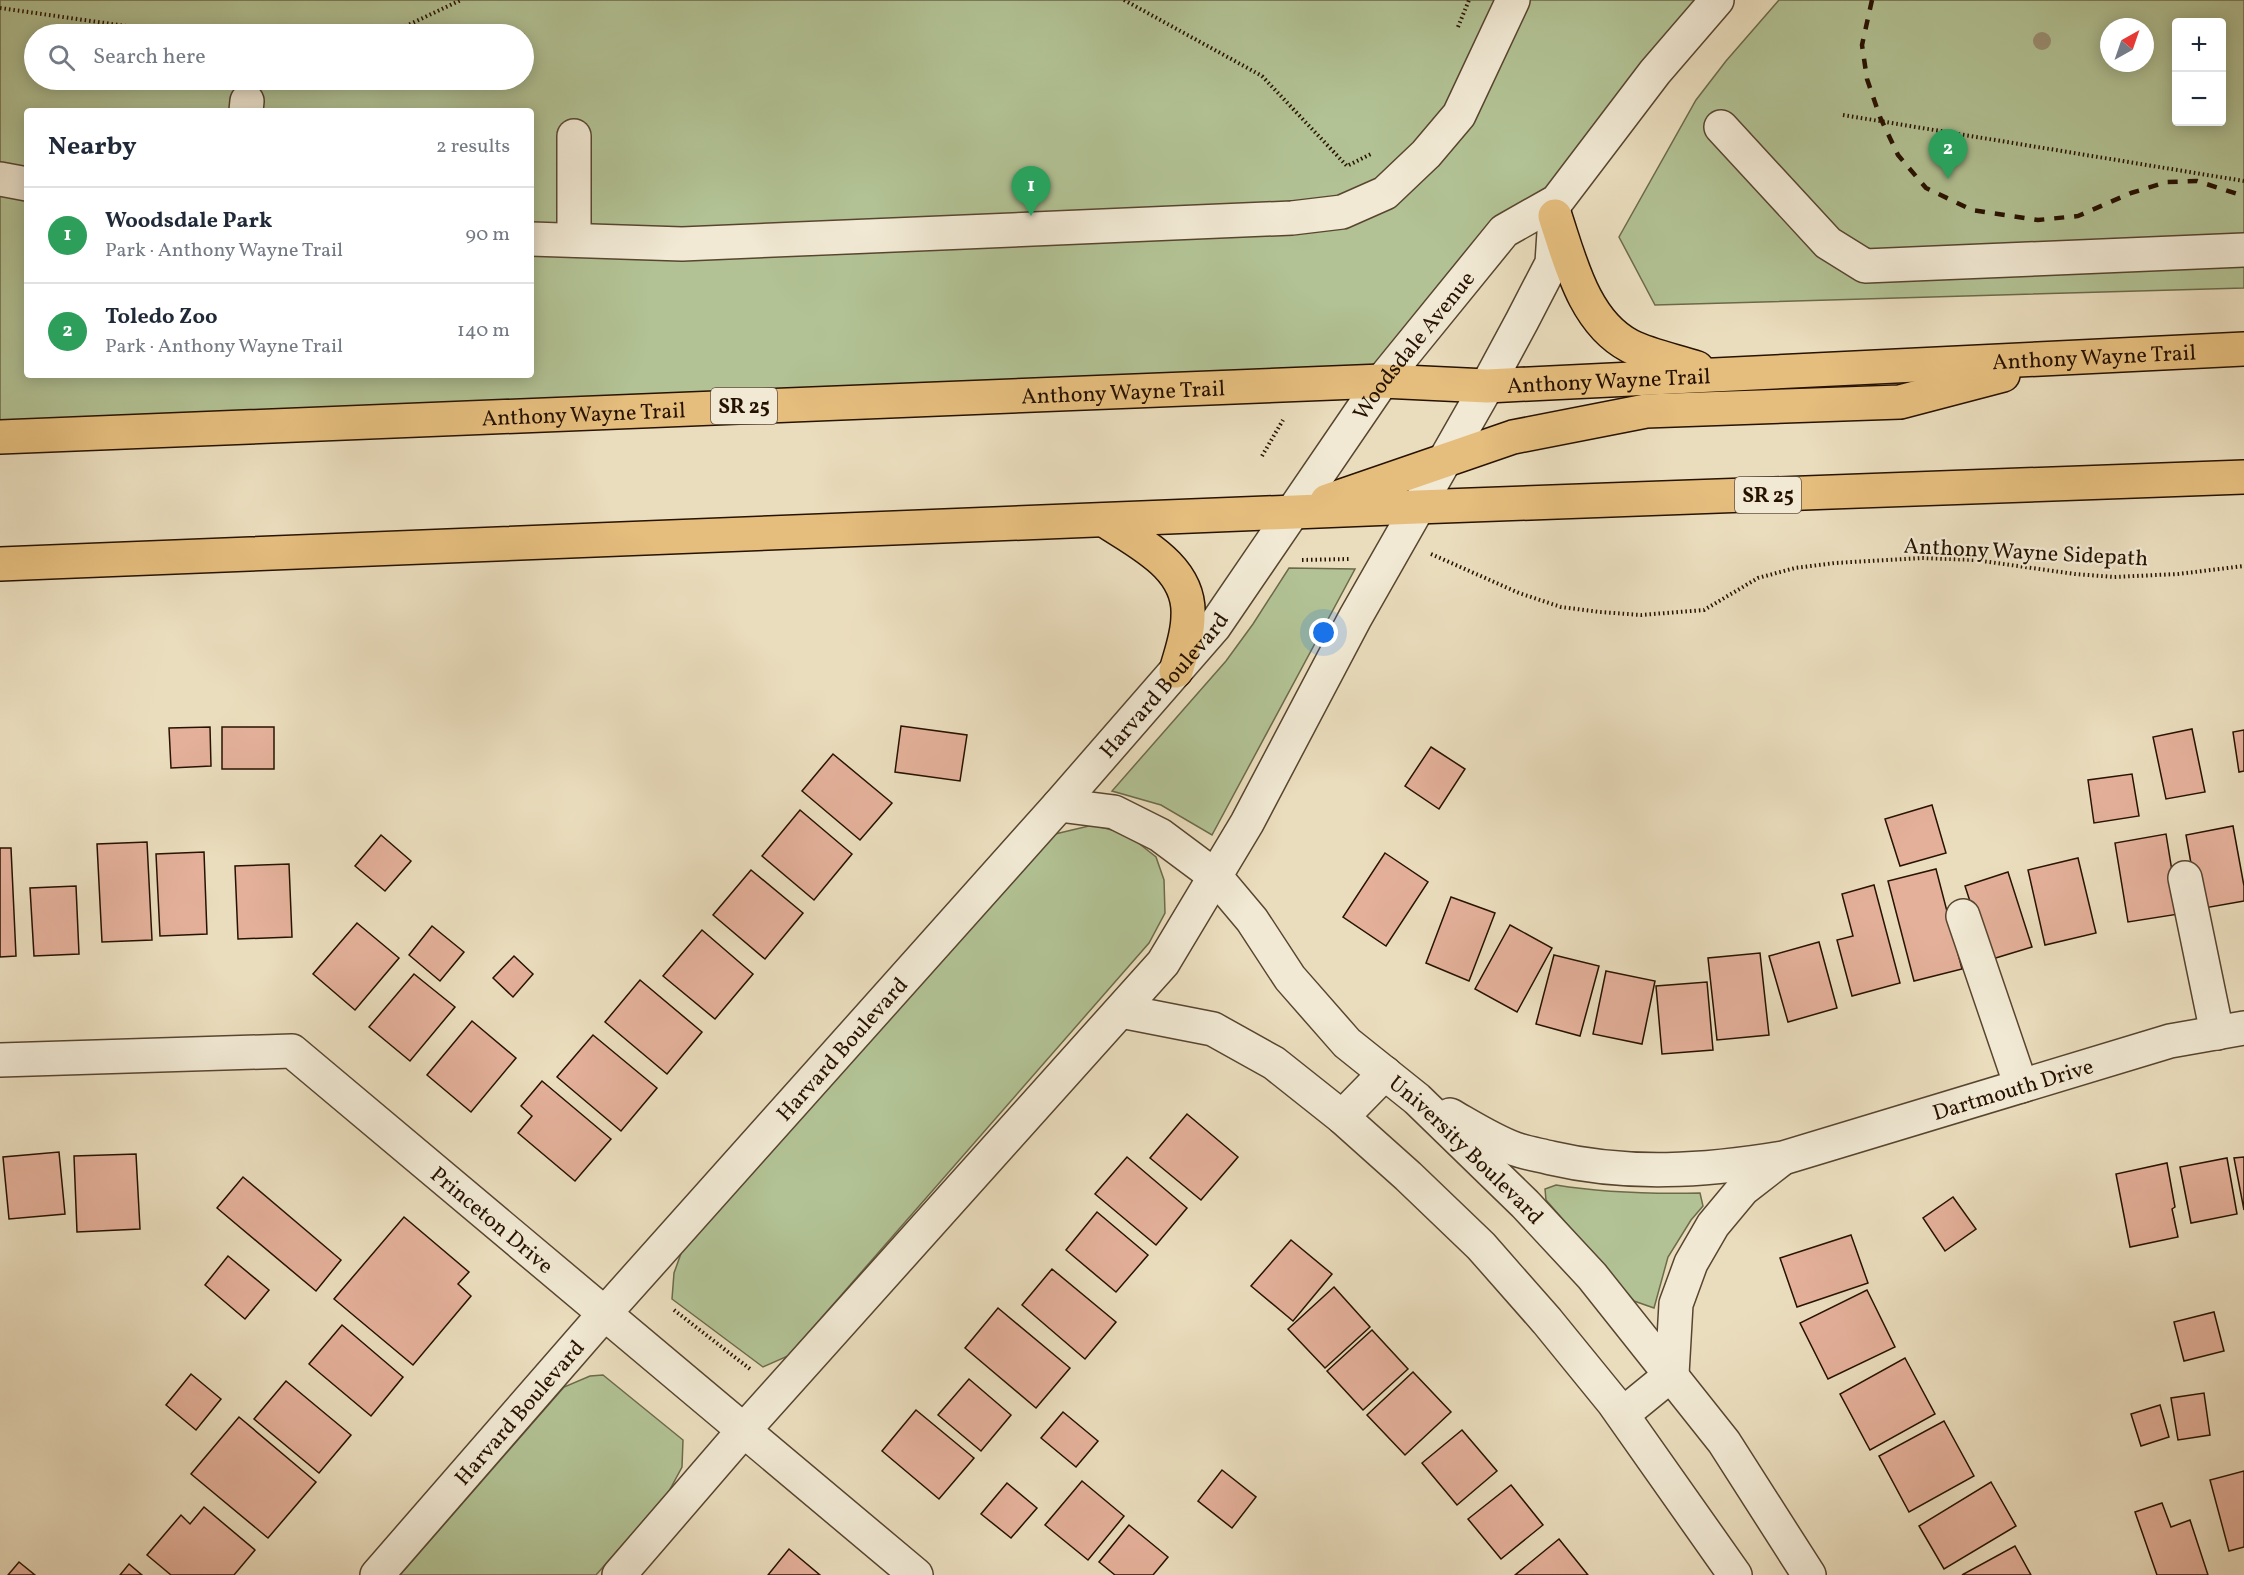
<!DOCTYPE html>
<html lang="en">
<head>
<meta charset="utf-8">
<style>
  body { margin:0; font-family:Vollkorn,serif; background:#f6f6f7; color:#1f2937 }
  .controls { position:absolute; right:18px; top:18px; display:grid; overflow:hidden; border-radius:6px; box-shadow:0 3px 15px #0003 }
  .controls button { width:54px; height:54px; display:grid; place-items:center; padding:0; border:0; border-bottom:2px solid #e0e1e3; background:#fff; color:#1f2937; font:30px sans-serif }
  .compass { position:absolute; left:2100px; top:18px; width:54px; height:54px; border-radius:50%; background:#fff; box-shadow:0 3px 15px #0003; rotate:40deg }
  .you { position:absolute; left:1324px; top:633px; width:21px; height:21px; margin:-15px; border:4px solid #fff; border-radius:50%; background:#1a73e8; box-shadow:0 0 0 9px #1a73e833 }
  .badge { display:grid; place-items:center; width:39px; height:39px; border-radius:50%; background:#8f2418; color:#fff; font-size:20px; font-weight:700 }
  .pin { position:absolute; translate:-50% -50px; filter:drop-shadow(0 2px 3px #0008) }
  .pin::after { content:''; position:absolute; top:32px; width:21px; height:18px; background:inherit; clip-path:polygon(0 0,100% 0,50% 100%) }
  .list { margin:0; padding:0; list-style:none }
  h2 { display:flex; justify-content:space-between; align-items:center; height:78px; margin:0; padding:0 24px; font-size:26px }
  h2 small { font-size:20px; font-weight:400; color:#747a83 }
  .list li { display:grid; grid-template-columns:39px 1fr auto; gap:18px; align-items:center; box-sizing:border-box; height:96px; padding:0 24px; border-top:2px solid #e0e1e3 }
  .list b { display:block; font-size:22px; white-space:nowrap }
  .list p { margin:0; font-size:20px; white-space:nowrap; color:#747a83 }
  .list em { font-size:20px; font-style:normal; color:#747a83 }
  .icon { flex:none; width:33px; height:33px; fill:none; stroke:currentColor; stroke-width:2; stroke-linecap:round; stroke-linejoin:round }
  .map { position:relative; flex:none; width:2244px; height:1575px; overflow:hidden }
  .search { position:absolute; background:#fff; box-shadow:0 3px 15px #0003; left:24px; top:24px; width:510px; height:66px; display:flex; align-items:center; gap:15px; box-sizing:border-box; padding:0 21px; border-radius:33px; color:#747a83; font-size:22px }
  .panel { position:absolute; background:#fff; box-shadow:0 3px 15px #0003; left:24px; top:108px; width:510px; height:270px; border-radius:6px }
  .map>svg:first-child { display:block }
  .green { fill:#b2c294; stroke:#6c6a4a; stroke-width:1.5; fill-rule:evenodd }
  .building { fill:#e4b09a; stroke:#271200; stroke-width:1.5 }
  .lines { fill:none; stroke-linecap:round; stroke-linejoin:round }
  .minor-casing { stroke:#58452f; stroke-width:36 }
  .highway-casing { stroke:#271200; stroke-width:36 }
  .path { stroke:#271200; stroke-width:4; stroke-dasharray:1.5 3; stroke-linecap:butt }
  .minor { stroke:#f1e9d4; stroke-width:33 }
  .highway { stroke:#e5be7e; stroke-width:33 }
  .rail { stroke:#271200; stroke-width:4.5; stroke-dasharray:10 10; stroke-linecap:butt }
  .path-bridge { stroke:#271200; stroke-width:4; stroke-dasharray:1.5 3; stroke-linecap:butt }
  .tree { fill:#9a8f72 }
  .labels { text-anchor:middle; stroke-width:4.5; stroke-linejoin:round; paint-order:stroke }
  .shield { fill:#f1e9d4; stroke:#645240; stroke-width:1.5 }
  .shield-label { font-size:21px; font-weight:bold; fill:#271200 }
  .street-label { font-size:22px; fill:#271200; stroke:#f1e9d4 }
</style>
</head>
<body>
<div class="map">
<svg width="2244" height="1575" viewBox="0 0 2244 1575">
  <rect width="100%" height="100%" fill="#eaddbd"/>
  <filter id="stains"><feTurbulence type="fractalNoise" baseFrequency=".00333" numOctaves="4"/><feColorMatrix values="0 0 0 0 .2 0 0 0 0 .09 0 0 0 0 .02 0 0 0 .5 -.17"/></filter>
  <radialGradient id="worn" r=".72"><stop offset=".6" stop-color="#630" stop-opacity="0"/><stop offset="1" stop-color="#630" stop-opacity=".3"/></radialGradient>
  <g class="green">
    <path d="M0,0H1717L1557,201L1504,231L1382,381L0,438ZM34,34H524V80H34ZM27,111H531V375H27Z"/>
    <path d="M1779,0H2244V288L1655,305L1619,237L1696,100L1726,61ZM2176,22H2222V122H2176ZM2109,27H2145V63H2109Z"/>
    <polygon points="1289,568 1355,569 1212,835 1161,805 1112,791 1226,661 1253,624"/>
    <polygon points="1093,825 1127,834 1156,857 1164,880 1165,913 1149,943 788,1356 763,1367 672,1299 674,1273 683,1248 1051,835"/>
    <path d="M1556,1185C1604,1193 1652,1194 1700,1193L1703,1206L1691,1220L1668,1257L1654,1308L1634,1301L1546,1200L1545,1189Z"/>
    <polygon points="603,1375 683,1440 682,1467 668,1493 596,1575 400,1575 564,1387 590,1376"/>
  </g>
  <g class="building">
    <polygon points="901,726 967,735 960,781 895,772"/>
    <polygon points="210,727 211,766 171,768 169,728"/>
    <rect x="222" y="727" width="52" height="42"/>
    <polygon points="2192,729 2205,792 2166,799 2153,737"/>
    <polygon points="2244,730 2244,771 2239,772 2233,732"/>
    <polygon points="1431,747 1465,769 1439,809 1405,786"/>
    <polygon points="833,754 892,803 860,840 802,791"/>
    <polygon points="2132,774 2139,816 2094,823 2088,780"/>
    <polygon points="1932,805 1946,853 1900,866 1885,819"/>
    <polygon points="800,810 852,854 814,900 762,856"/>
    <polygon points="2233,826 2244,886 2244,901 2199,909 2186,835"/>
    <polygon points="2166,834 2179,914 2128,922 2115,843"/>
    <polygon points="381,835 411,861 385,891 355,866"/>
    <polygon points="147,842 152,940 102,942 97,844"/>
    <polygon points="0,848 11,848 16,956 0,957"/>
    <polygon points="204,852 207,934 160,936 156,854"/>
    <polygon points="1385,853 1428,882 1386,946 1343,917"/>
    <polygon points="2078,858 2096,933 2045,945 2028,870"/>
    <polygon points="289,864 292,937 238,939 235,866"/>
    <polygon points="1936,869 1962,969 1914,981 1888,881"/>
    <polygon points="751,870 803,913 765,959 713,915"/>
    <polygon points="2008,872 2032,947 1989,960 1965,886"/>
    <polygon points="1874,885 1900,983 1852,996 1837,940 1853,936 1842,894"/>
    <polygon points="76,886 79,954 34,956 30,888"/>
    <polygon points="1451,897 1495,913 1469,981 1426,963"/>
    <polygon points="357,923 399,958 355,1010 313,974"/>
    <polygon points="1510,925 1552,948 1517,1012 1475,989"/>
    <polygon points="432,926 464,952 440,981 409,955"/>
    <polygon points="702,930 753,974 715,1019 663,976"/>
    <polygon points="1819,942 1837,1008 1788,1022 1769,956"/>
    <polygon points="1760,953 1769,1035 1717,1040 1708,958"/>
    <polygon points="1554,955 1599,966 1580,1036 1536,1024"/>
    <polygon points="514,956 533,974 513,997 493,978"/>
    <polygon points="1606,971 1655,981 1642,1044 1593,1034"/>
    <polygon points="414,974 455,1007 410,1061 369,1027"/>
    <polygon points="640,980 702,1032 667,1074 605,1022"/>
    <polygon points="1707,982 1713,1050 1662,1054 1656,986"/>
    <polygon points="472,1021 516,1058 471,1112 427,1075"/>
    <polygon points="593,1035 657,1088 621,1131 557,1077"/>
    <polygon points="542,1081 611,1139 575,1181 518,1133 532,1116 521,1106"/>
    <polygon points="1187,1114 1238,1157 1201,1200 1150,1158"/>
    <polygon points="59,1152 65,1214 9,1219 3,1157"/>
    <polygon points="136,1154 140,1229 77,1232 74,1156"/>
    <polygon points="1127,1157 1187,1208 1156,1245 1095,1194"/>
    <polygon points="2244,1157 2244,1210 2234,1158"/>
    <polygon points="2227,1158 2237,1214 2191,1223 2180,1167"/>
    <polygon points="2167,1163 2175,1207 2172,1209 2178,1237 2130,1247 2116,1174"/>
    <polygon points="243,1177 341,1260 316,1291 217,1208"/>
    <polygon points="1953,1197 1976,1229 1945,1251 1923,1218"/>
    <polygon points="1097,1212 1148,1255 1116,1292 1066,1250"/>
    <polygon points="404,1217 469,1272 458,1284 471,1296 413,1365 334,1299"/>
    <polygon points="1851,1235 1868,1283 1797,1307 1780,1258"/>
    <polygon points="1291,1240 1332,1274 1293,1321 1251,1286"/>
    <polygon points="228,1256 269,1290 245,1319 205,1285"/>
    <polygon points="1052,1269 1116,1322 1085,1359 1022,1305"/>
    <polygon points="1334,1287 1370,1327 1325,1368 1288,1329"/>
    <polygon points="1867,1290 1895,1347 1828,1379 1800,1323"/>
    <polygon points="998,1308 1070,1368 1036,1408 965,1348"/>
    <polygon points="2214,1312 2224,1351 2184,1361 2174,1322"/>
    <polygon points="342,1325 403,1377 371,1416 309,1364"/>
    <polygon points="1372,1330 1408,1369 1363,1410 1327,1371"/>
    <polygon points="1905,1358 1935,1414 1870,1450 1840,1394"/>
    <polygon points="1413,1372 1451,1412 1405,1455 1367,1415"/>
    <polygon points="191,1374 221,1399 196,1430 166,1405"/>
    <polygon points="969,1379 1011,1415 981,1451 938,1415"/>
    <polygon points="286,1381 351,1435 319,1473 254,1419"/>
    <polygon points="2204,1393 2210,1435 2178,1440 2171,1398"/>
    <polygon points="2160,1405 2169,1437 2141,1446 2131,1414"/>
    <polygon points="916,1410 974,1458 939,1499 882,1451"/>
    <polygon points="1063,1412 1098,1441 1076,1467 1041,1438"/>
    <polygon points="239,1417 316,1482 268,1538 191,1474"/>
    <polygon points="1944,1421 1974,1476 1909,1512 1879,1456"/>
    <polygon points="1462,1430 1497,1471 1457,1505 1422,1463"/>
    <polygon points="1222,1470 1256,1497 1232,1528 1198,1501"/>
    <polygon points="2244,1471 2244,1547 2229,1551 2210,1480"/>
    <polygon points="1082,1481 1124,1516 1088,1560 1045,1525"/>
    <polygon points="1991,1482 2016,1526 1944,1569 1919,1526"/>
    <polygon points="1007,1483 1037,1508 1011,1538 981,1514"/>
    <polygon points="1511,1485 1543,1525 1501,1559 1468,1519"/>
    <polygon points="2162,1503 2171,1527 2190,1520 2208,1575 2157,1575 2135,1512"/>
    <polygon points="204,1507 255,1550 234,1575 171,1575 147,1555 181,1515 190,1524"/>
    <polygon points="1129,1525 1168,1557 1153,1575 1115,1575 1099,1562"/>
    <polygon points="1559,1539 1588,1575 1515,1575"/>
    <polygon points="2015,1546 2031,1575 1962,1575"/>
    <polygon points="789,1549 820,1575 768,1575"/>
    <polygon points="19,1562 35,1575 8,1575"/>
    <polygon points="129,1564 142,1575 120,1575"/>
  </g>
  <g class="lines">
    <g class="minor-casing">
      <g id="minor">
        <polyline points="246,111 247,101"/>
        <polyline points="1721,127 1828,243 1865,266 2244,250"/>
        <polyline points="574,136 574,240"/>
        <polyline points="0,179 27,184"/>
        <polyline points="531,239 682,244 1292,218 1342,212 1385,193 1426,154 1459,115 1513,0"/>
        <path id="s1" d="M1059,805L1114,812L1160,835L1215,876L1252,920L1290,978L1347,1043L1417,1099L1525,1204L1592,1276L1724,1442L1809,1575"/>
        <polyline points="2185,878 2217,1033"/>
        <polyline points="1963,916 2021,1086"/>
        <polyline points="1121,1011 1213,1029 1274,1063 1342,1117 1408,1176 1481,1246 1547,1321 1613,1402 1735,1575"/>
        <path id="s2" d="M0,1060L292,1051L916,1575"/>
        <path id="s3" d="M1450,1115C1471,1127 1493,1141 1515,1149C1526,1153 1539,1155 1551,1158C1628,1176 1705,1171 1783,1158L2170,1041L2244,1028"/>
        <polyline points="1342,1117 1385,1073"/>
        <polyline points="1623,1414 1672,1374 1676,1304 1691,1263 1713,1225 1743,1189 1779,1161"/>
        <path id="s4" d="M377,1575L605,1313L1059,805L1214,627L1382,381L1504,231L1557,201L1655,72L1717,0"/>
        <polyline points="619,1575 744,1430 1163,963 1247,823 1355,618 1487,386 1522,321 1552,263 1555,217"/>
      </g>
    </g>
    <g class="highway-casing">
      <g id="highway">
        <path d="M1555,216C1570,261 1584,322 1630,346C1650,356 1676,361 1697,368"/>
        <path id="s5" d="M0,437L1382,381L1487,386L2244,349"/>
        <polyline points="1327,501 1513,437 1646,411 1900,402 2003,375"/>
        <path d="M1104,520C1139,543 1191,567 1188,616C1188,635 1181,653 1176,671"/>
        <polyline points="0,564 1417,507 2244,477"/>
      </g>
    </g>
    <g class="path">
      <polyline points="1124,0 1262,76 1347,166 1373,153"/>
      <polyline points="0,8 182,34"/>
      <polyline points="1458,27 1469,0"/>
      <polyline points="389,34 461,0"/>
      <polyline points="1262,456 1283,420"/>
      <polyline points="1431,554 1519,593 1561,607 1600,612 1641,615 1704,610 1758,578 1795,568 1835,563 1922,558 1975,560 2075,574 2114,577 2178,574 2244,566"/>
      <polyline points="1302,560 1349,559"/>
      <polyline points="674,1310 750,1369"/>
    </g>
    <use href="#minor" class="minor"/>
    <use href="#highway" class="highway"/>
    <polyline class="rail" points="1872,0 1862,45 1867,79 1880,117 1898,155 1926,188 1972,210 2038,220 2078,216 2131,193 2167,182 2197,181 2244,196"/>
    <polyline class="path-bridge" points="1843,115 2244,181"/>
  </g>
  <circle class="tree" cx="2042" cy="41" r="9"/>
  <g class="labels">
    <g class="shield">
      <rect x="711" y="388" width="66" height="36" rx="4.5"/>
      <rect x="1735" y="477" width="66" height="36" rx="4.5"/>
    </g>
    <g class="shield-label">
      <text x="744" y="413">SR 25</text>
      <text x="1768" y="502">SR 25</text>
    </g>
    <g class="street-label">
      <text dy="8" stroke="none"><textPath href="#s4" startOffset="1610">Woodsdale Avenue</textPath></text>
      <text dy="8" stroke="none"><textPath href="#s5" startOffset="2096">Anthony Wayne Trail</textPath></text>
      <text dy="8" stroke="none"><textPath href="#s5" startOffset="1610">Anthony Wayne Trail</textPath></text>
      <text dy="8" stroke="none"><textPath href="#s5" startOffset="1124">Anthony Wayne Trail</textPath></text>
      <text dy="8" stroke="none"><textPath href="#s5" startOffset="584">Anthony Wayne Trail</textPath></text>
      <text transform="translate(2026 551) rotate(3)" y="8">Anthony Wayne Sidepath</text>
      <text dy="8" stroke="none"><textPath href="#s4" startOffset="1188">Harvard Boulevard</textPath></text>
      <text dy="8" stroke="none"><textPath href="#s4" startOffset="702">Harvard Boulevard</textPath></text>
      <text dy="8" stroke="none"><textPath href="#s3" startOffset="584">Dartmouth Drive</textPath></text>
      <text dy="8" stroke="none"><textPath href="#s1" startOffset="549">University Boulevard</textPath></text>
      <text dy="8" stroke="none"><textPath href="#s2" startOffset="554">Princeton Drive</textPath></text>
      <text dy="8" stroke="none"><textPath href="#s4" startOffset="216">Harvard Boulevard</textPath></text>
    </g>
  </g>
  <rect width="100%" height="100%" filter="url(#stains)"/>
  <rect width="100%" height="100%" fill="url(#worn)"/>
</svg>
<div class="controls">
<button>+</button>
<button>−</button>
</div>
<svg class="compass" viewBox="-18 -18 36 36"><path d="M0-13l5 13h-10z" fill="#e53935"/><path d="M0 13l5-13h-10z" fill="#747a83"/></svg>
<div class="you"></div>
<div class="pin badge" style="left:1031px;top:216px;background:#2e9e5b">1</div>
<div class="pin badge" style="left:1948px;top:179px;background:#2e9e5b">2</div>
<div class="search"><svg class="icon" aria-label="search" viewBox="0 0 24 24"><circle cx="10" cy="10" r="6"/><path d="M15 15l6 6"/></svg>Search here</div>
<section class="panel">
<h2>Nearby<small>2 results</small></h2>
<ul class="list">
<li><span class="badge" style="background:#2e9e5b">1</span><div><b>Woodsdale Park</b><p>Park · Anthony Wayne Trail</p></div><em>90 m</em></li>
<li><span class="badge" style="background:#2e9e5b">2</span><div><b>Toledo Zoo</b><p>Park · Anthony Wayne Trail</p></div><em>140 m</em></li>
</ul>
</section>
</div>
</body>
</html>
